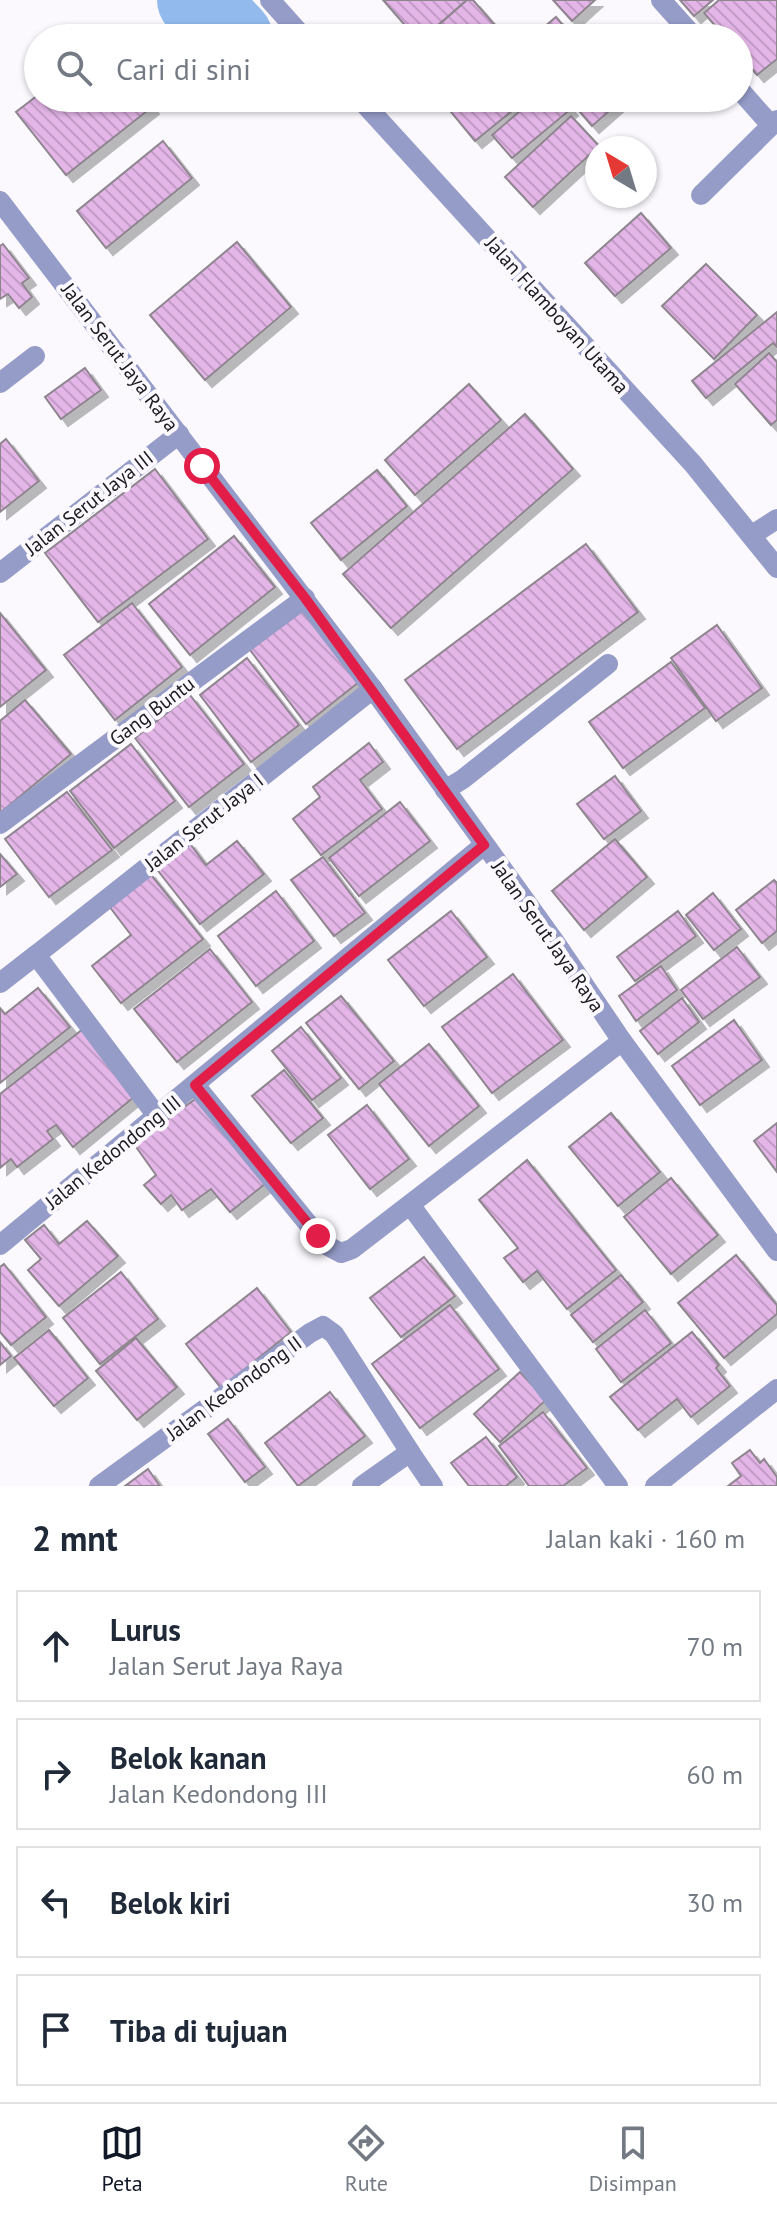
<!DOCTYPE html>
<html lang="id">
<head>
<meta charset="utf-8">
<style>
  body { margin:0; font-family:"PT Sans",sans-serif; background:#f2f2f3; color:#1f2937 }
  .compass { position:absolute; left:585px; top:136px; width:72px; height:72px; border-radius:50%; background:#fff; box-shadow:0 2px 6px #0004; rotate:322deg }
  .stop { position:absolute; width:24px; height:24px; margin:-18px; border:6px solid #e11d48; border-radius:50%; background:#fff }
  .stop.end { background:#e11d48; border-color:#fff; box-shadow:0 2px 8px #0008 }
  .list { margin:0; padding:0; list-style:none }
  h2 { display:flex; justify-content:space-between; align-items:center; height:104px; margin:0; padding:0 32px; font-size:34px }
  h2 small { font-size:26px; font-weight:400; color:#747a83 }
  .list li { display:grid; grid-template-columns:52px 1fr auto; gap:24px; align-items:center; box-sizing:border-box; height:112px; margin:0 16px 16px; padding:0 16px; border:2px solid #e0e1e3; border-radius:0px }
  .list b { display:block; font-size:30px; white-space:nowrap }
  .list p { margin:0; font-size:26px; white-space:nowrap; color:#747a83 }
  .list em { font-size:26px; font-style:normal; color:#747a83 }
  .icon { flex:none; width:44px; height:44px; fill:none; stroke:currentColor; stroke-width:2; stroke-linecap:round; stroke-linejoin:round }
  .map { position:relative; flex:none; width:777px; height:1486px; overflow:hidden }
  .search { position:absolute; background:#fff; box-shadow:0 2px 6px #0004; left:24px; right:24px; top:24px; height:88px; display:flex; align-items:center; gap:20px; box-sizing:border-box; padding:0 28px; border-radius:44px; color:#747a83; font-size:30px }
  .sheet { height:616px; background:#fff }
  nav { display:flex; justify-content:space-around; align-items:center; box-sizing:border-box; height:112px; border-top:2px solid #e0e1e3; background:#fff; font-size:22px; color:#747a83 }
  nav a { display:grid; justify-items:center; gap:4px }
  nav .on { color:#111827 }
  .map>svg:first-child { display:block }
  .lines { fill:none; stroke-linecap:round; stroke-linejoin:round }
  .river { stroke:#92baed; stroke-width:80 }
  .building { fill:url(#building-back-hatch); stroke:#8e858e; stroke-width:2; filter:url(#shadow) }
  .street { stroke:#959cc8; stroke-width:20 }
  .route { stroke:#e11d48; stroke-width:10 }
  .labels { text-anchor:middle; stroke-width:8; stroke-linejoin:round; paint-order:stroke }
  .street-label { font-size:20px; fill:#1d1b20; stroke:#fbf9fe }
</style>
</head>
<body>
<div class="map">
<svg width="777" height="1486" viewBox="0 0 777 1486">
  <defs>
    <pattern id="building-back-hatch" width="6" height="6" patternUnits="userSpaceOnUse" patternTransform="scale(2)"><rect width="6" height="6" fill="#e4b6e8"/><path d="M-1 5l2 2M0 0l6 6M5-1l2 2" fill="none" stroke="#c39cc7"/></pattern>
    <filter id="shadow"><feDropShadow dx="7" dy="7" stdDeviation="0" flood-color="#0004"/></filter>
  </defs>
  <rect width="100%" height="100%" fill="#fbf9fe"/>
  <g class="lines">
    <polyline class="river" points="197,0 233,38"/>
  </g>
  <g class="building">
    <polygon points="383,0 467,0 423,38 416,38"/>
    <polygon points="467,0 473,0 506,38 424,38"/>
    <polygon points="553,0 595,0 572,21"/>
    <polygon points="680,0 713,0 694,16"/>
    <polygon points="719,0 777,0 777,59 757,75 739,54 739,38 726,38 704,13"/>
    <polygon points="556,17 574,38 531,38"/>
    <polygon points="38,95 38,98 144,98 152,107 66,175 16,112"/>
    <polygon points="468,98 528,98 475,141 451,112"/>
    <polygon points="535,98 561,98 571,109 512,158 492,135"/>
    <polygon points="568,98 624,98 592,126"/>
    <polygon points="571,116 599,146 533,207 505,177"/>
    <polygon points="163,141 192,178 106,248 77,211"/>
    <polygon points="641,213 671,248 615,296 585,263"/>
    <polygon points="237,242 291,307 205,380 150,315"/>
    <polygon points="3,244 29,278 22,283 32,297 19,308 8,294 0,299 0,246"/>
    <polygon points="706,264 757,315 714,359 662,306"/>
    <polygon points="777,312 777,347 773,343 706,398 692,381"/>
    <polygon points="769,353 777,362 777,420 771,425 735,384"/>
    <polygon points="85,368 101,390 61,419 45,397"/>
    <polygon points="469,384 501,420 415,495 385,460"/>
    <polygon points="525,414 573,469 391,628 343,574"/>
    <polygon points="6,439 39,481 0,512 0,444"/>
    <polygon points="155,469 208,539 98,622 45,553"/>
    <polygon points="377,470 407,506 341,560 311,523"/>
    <polygon points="234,536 275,587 190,655 149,604"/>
    <polygon points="586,544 638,612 457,749 405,680"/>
    <polygon points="132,603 182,667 115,720 64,655"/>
    <polygon points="302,609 359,682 306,724 250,650"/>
    <polygon points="0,613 46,670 0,707"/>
    <polygon points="717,625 762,688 716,721 671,658"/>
    <polygon points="247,658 299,725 251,762 200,695"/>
    <polygon points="671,662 705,708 623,768 589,722"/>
    <polygon points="190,695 244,764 189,807 135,738"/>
    <polygon points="25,700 71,754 0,813 0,721"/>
    <polygon points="369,743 383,762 360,780 382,809 321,855 293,819 320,797 313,787"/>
    <polygon points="131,744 175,801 114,848 70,791"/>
    <polygon points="615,776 641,811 604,839 577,804"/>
    <polygon points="67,792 112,850 49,897 5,839"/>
    <polygon points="400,802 430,841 359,896 329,858"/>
    <polygon points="615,839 647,877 584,930 552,891"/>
    <polygon points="188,841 206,865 237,841 264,874 200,924 155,867"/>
    <polygon points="0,854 17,874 0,887"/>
    <polygon points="323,857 365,913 334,936 291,880"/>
    <polygon points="148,871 203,939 121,1003 92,966 131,935 106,902"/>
    <polygon points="774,880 777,883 777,931 762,943 736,910"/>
    <polygon points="276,891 314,941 256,986 218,936"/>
    <polygon points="713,893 741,929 714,950 686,915"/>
    <polygon points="451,911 487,957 424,1006 388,960"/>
    <polygon points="678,911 696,936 635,981 617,957"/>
    <polygon points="737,947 760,977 703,1019 681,990"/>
    <polygon points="210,949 252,1002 177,1062 134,1009"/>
    <polygon points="661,966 677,990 636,1021 619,996"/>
    <polygon points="513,974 563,1040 492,1093 442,1027"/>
    <polygon points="38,988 70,1027 0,1083 0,1008 5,1014"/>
    <polygon points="341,996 394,1061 359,1089 306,1023"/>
    <polygon points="682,998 699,1022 658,1054 640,1031"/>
    <polygon points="734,1020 762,1060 700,1105 672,1066"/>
    <polygon points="301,1027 341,1078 312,1100 272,1051"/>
    <polygon points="83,1029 134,1097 73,1147 56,1125 47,1131 53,1139 17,1167 11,1159 0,1168 0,1094"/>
    <polygon points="429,1044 479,1106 429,1146 379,1084"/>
    <polygon points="284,1070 323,1118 291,1143 252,1096"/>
    <polygon points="202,1094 265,1184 230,1212 211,1189 182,1210 171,1195 161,1204 144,1185 156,1175 134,1144"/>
    <polygon points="367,1105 409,1159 370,1189 328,1135"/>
    <polygon points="611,1113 660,1172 618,1206 569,1147"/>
    <polygon points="777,1123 777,1172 754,1141"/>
    <polygon points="527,1160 616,1270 567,1309 537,1271 523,1282 504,1258 518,1248 479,1200"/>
    <polygon points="671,1178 718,1235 671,1274 624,1217"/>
    <polygon points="87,1221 118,1256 59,1306 28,1270 41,1259 25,1240 44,1225 59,1244"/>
    <polygon points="736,1255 777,1305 777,1314 724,1358 678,1303"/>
    <polygon points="424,1257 455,1296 401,1337 370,1298"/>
    <polygon points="4,1264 46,1317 11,1345 0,1332 0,1267"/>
    <polygon points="121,1272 158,1319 100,1364 63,1318"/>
    <polygon points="621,1275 643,1302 593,1342 571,1315"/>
    <polygon points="257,1288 291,1332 221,1388 186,1344"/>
    <polygon points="450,1305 499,1369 420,1428 372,1364"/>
    <polygon points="645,1310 671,1343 621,1382 596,1349"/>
    <polygon points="49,1330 88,1378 54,1406 14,1358"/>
    <polygon points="692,1332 719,1365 716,1368 730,1386 691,1417 677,1399 638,1430 610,1397"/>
    <polygon points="136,1338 177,1387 137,1420 96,1371"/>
    <polygon points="0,1342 11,1356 0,1365"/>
    <polygon points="520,1372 546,1400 500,1442 474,1414"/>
    <polygon points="330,1392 365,1436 298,1486 265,1443"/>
    <polygon points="543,1412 587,1468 563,1486 529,1486 499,1446"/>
    <polygon points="228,1419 265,1467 245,1482 208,1434"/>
    <polygon points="486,1437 517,1477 506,1486 469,1486 451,1463"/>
    <polygon points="750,1450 760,1463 764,1459 777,1477 777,1486 728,1486 741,1476 732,1463"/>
    <polygon points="148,1469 160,1486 125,1486"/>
  </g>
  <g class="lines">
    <g class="street">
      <polyline points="270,0 304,38"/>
      <polyline points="661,0 695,38"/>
      <polyline points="739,89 770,124"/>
      <polyline points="359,98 693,464 777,568"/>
      <polyline points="701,195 777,120"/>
      <polyline points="0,201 373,689 555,942 622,1041 777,1251"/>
      <polyline points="0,383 35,356"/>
      <polyline points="752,535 777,519"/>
      <polyline points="0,573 179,434"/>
      <polyline points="445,790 463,779 608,664"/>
      <polyline points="0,824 305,598"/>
      <polyline points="36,955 373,689"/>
      <polyline points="0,983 36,955 157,1116"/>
      <polyline points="195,1085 318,1236 326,1245 341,1253 352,1249 622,1041"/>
      <polyline points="411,1206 618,1486"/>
      <polyline points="0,1245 484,845"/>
      <polyline points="99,1486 310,1333 323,1326 334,1334 410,1452"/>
      <polyline points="362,1486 410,1452 433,1486"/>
      <polyline points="655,1486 777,1389"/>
    </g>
  </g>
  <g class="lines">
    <polyline class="route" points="202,466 305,598 484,845 195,1085 318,1236"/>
  </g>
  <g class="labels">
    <g class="street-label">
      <text transform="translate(557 315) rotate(48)" y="7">Jalan Flamboyan Utama</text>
      <text transform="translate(120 357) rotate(53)" y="7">Jalan Serut Jaya Raya</text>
      <text transform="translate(89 503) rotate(-38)" y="7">Jalan Serut Jaya III</text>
      <text transform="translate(152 711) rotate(-37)" y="7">Gang Buntu</text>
      <text transform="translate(204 822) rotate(-38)" y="7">Jalan Serut Jaya I</text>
      <text transform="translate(548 936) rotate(55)" y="7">Jalan Serut Jaya Raya</text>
      <text transform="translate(113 1152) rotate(-39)" y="7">Jalan Kedondong III</text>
      <text transform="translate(234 1388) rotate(-36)" y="7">Jalan Kedondong II</text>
    </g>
  </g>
</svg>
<svg class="compass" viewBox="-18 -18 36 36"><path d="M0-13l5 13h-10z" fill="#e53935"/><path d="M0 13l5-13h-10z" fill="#747a83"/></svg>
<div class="stop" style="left:202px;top:466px"></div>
<div class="stop end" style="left:318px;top:1236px"></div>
<div class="search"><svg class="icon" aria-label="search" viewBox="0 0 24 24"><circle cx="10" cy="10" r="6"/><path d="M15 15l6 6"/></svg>Cari di sini</div>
</div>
<section class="sheet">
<h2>2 mnt<small>Jalan kaki · 160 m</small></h2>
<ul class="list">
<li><svg class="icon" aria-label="ahead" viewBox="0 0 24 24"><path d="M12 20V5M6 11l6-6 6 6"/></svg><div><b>Lurus</b><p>Jalan Serut Jaya Raya</p></div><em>70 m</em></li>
<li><svg class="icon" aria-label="right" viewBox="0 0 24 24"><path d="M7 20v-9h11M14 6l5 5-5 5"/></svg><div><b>Belok kanan</b><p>Jalan Kedondong III</p></div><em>60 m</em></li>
<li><svg class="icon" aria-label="left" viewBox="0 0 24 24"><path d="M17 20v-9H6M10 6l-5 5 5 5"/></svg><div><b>Belok kiri</b></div><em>30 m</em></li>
<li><svg class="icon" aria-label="arrive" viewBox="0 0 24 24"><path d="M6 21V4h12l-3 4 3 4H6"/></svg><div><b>Tiba di tujuan</b></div></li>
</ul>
</section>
<nav>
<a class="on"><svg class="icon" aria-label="map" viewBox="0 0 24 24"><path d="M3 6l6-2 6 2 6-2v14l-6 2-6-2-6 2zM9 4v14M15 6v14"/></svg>Peta</a>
<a><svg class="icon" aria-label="directions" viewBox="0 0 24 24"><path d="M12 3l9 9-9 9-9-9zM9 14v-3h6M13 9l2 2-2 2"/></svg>Rute</a>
<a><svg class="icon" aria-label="saved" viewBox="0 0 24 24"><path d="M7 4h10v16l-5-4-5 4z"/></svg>Disimpan</a>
</nav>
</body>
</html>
